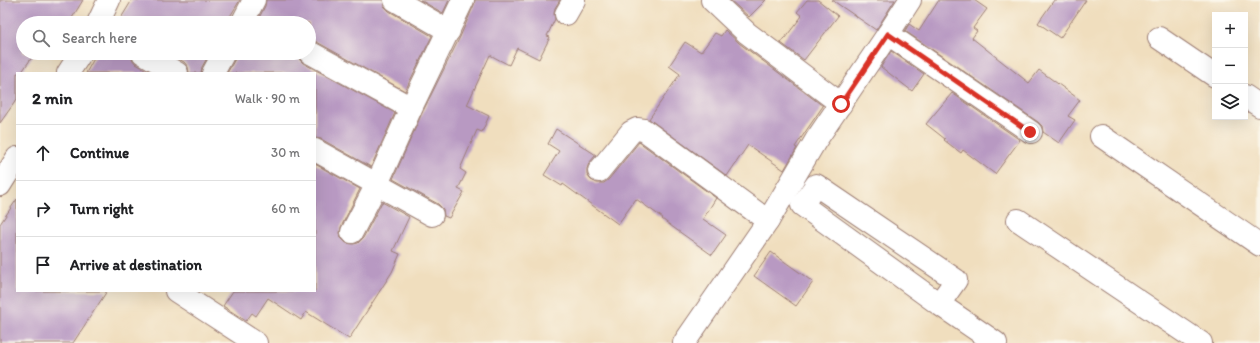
<!DOCTYPE html>
<html lang="en">
<head>
<meta charset="utf-8">
<style>
  body { margin:0; font-family:Itim,sans-serif; background:#f2f2f2; color:#202124 }
  .controls { position:absolute; right:12px; top:12px; display:grid; overflow:hidden; border-radius:0px; box-shadow:0 4px 16px #0002 }
  .controls button { width:36px; height:36px; display:grid; place-items:center; padding:0; border:0; border-bottom:1px solid #e0e0e0; background:#fff; color:#202124; font:20px sans-serif }
  .stop { position:absolute; width:12px; height:12px; margin:-9px; border:3px solid #d93025; border-radius:50%; background:#fff }
  .stop.end { background:#d93025; border-color:#fff; box-shadow:0 1px 4px #0008 }
  .list { margin:0; padding:0; list-style:none }
  h2 { display:flex; justify-content:space-between; align-items:center; height:52px; margin:0; padding:0 16px; font-size:17px }
  h2 small { font-size:13px; font-weight:400; color:#757577 }
  .list li { display:grid; grid-template-columns:26px 1fr auto; gap:12px; align-items:center; box-sizing:border-box; height:56px; padding:0 16px; border-top:1px solid #e0e0e0 }
  .list b { display:block; font-size:15px; white-space:nowrap }
  .list em { font-size:13px; font-style:normal; color:#757577 }
  .icon { flex:none; width:22px; height:22px; fill:none; stroke:currentColor; stroke-width:2; stroke-linecap:round; stroke-linejoin:round }
  .map { position:relative; flex:none; width:1260px; height:343px; overflow:hidden }
  .search { position:absolute; background:#fff; box-shadow:0 4px 16px #0002; left:16px; top:16px; width:300px; height:44px; display:flex; align-items:center; gap:10px; box-sizing:border-box; padding:0 14px; border-radius:22px; color:#757577; font-size:15px }
  .panel { position:absolute; background:#fff; box-shadow:0 4px 16px #0002; left:16px; top:72px; width:300px; height:220px; border-radius:0px }
  .map>svg:first-child { display:block }
  .building { fill:#b899c2 }
  .lines { fill:none; stroke-linecap:round; stroke-linejoin:round }
  .minor-casing { stroke:#9d7e74; stroke-width:24 }
  .tertiary-casing { stroke:#9d7e74; stroke-width:24 }
  .minor { stroke:#fff; stroke-width:22 }
  .tertiary { stroke:#fff; stroke-width:22 }
  .route { stroke:#d93025; stroke-width:5 }
</style>
</head>
<body>
<div class="map">
<svg width="1260" height="343" viewBox="0 0 1260 343">
  <rect width="100%" height="100%" fill="#fbf7ec"/>
  <filter id="ink" filterUnits="userSpaceOnUse"><feTurbulence type="fractalNoise" baseFrequency=".025" numOctaves="2"/><feDisplacementMap in="SourceGraphic" scale="8" xChannelSelector="R" yChannelSelector="G"/><feConvolveMatrix kernelMatrix="1 2 1 2 8 2 1 2 1" color-interpolation-filters="sRGB"/></filter>
  <filter id="wash" filterUnits="userSpaceOnUse"><feTurbulence type="fractalNoise" baseFrequency=".012" numOctaves="4" result="noise"/><feDisplacementMap in="SourceGraphic" scale="16" xChannelSelector="R" yChannelSelector="G"/><feGaussianBlur stdDeviation="0.9" result="paint"/><feColorMatrix in="noise" values="0 0 0 0 0 0 0 0 0 0 0 0 0 0 0 0 0 1.4 0 .05"/><feComposite in="paint" operator="in"/></filter>
  <g filter="url(#wash)">
    <rect width="100%" height="100%" fill="#f0debe"/>
    <g id="blocks">
      <g class="building">
        <polygon points="0,0 83,0 69,23 23,23 23,53 35,53 21,73 17,73 17,99 0,123"/>
        <polygon points="132,0 240,0 226,23 118,23"/>
        <polygon points="266,0 383,0 384,6 389,11 432,36 405,91 315,41 309,40 309,23 268,23 259,18 265,6"/>
        <polygon points="420,0 449,0 443,13"/>
        <polygon points="475,0 560,0 555,8 554,14 555,19 547,36 550,37 539,59 517,48 509,65 490,55 467,105 489,116 482,132 477,130 460,169 466,173 458,189 464,192 449,218 444,216 443,209 438,204 393,179 422,113 460,37 474,5"/>
        <polygon points="730,0 766,0 749,17"/>
        <polygon points="807,0 818,0 838,16 804,60 781,43 802,16 797,12"/>
        <polygon points="832,0 895,0 876,30"/>
        <polygon points="939,0 974,0 987,9 973,28 977,31 972,38 1029,83 1039,70 1080,100 1068,116 1075,120 1059,143 1043,132 1042,126 1038,122 905,31 909,24 919,31"/>
        <polygon points="1054,0 1086,0 1060,38 1038,23"/>
        <polygon points="725,30 739,43 823,106 795,147 797,148 784,170 748,145 727,176 649,119 680,74 669,66 685,42 701,52 715,33 721,36"/>
        <polygon points="891,51 924,74 912,91 881,67"/>
        <polygon points="97,53 131,53 132,59 136,64 152,73 86,73"/>
        <polygon points="168,53 210,53 202,67 201,73 189,73 188,67 184,62"/>
        <polygon points="236,53 297,53 299,59 303,63 395,113 371,167 321,139 315,138 315,73 227,73 235,59"/>
        <polygon points="952,93 1020,140 995,174 963,150 961,153 944,140 945,139 926,124"/>
        <polygon points="556,129 596,155 589,163 587,169 587,175 591,180 597,183 604,183 609,179 639,142 716,198 703,219 726,235 712,255 674,228 662,219 663,218 636,199 618,224 563,184 562,186 544,175 559,151 548,144"/>
        <polygon points="315,164 360,189 341,227 340,233 341,238 346,243 353,244 358,243 363,238 382,202 409,217 393,251 400,254 392,272 349,339 306,312 301,320 268,298 256,316 252,313 246,321 223,306 233,291 315,291"/>
        <polygon points="17,199 17,291 107,291 73,343 0,343 0,224"/>
        <polygon points="771,252 813,282 796,306 754,276"/>
      </g>
    </g>
  </g>
  <g filter="url(#ink)">
    <use href="#blocks" fill-opacity="0" stroke="#9d7e74" stroke-width="1"/>
    <g class="lines">
      <g class="minor-casing">
        <g id="minor">
          <polyline points="395,0 449,31"/>
          <polyline points="712,0 747,33 841,104"/>
          <polyline points="566,14 574,0"/>
          <polyline points="242,23 254,0"/>
          <polyline points="888,34 1031,132"/>
          <polyline points="1159,38 1215,76"/>
          <polyline points="309,52 411,108"/>
          <polyline points="143,53 177,73"/>
          <polyline points="213,73 224,53"/>
          <polyline points="1245,96 1260,106"/>
          <polyline points="1101,136 1260,245"/>
          <polyline points="315,150 432,215"/>
          <polyline points="599,171 631,132 637,129 644,130 768,221"/>
          <polyline points="1018,220 1201,343"/>
          <polyline points="352,232 377,184 411,108 463,0"/>
          <polyline points="176,291 256,343"/>
          <polyline points="939,304 956,280 816,185 802,205 939,304 996,343"/>
          <polyline points="684,343 768,221 816,140 888,34 910,0"/>
        </g>
      </g>
      <g class="tertiary-casing">
        <g id="tertiary">
          <polyline points="98,23 109,0"/>
          <polyline points="68,73 81,53"/>
          <polyline points="0,185 17,158"/>
        </g>
      </g>
      <use href="#minor" class="minor"/>
      <use href="#tertiary" class="tertiary"/>
    </g>
  </g>
  <g class="lines" filter="url(#ink)">
    <polyline class="route" points="841,104 888,34 1030,132"/>
  </g>
</svg>
<div class="controls">
<button>+</button>
<button>−</button>
<button><svg class="icon" aria-label="layers" viewBox="0 0 24 24"><path d="M12 4l9 5-9 5-9-5zM3 14l9 5 9-5"/></svg></button>
</div>
<div class="stop" style="left:841px;top:104px"></div>
<div class="stop end" style="left:1030px;top:132px"></div>
<div class="search"><svg class="icon" aria-label="search" viewBox="0 0 24 24"><circle cx="10" cy="10" r="6"/><path d="M15 15l6 6"/></svg>Search here</div>
<section class="panel">
<h2>2 min<small>Walk · 90 m</small></h2>
<ul class="list">
<li><svg class="icon" aria-label="ahead" viewBox="0 0 24 24"><path d="M12 20V5M6 11l6-6 6 6"/></svg><div><b>Continue</b></div><em>30 m</em></li>
<li><svg class="icon" aria-label="right" viewBox="0 0 24 24"><path d="M7 20v-9h11M14 6l5 5-5 5"/></svg><div><b>Turn right</b></div><em>60 m</em></li>
<li><svg class="icon" aria-label="arrive" viewBox="0 0 24 24"><path d="M6 21V4h12l-3 4 3 4H6"/></svg><div><b>Arrive at destination</b></div></li>
</ul>
</section>
</div>
</body>
</html>
